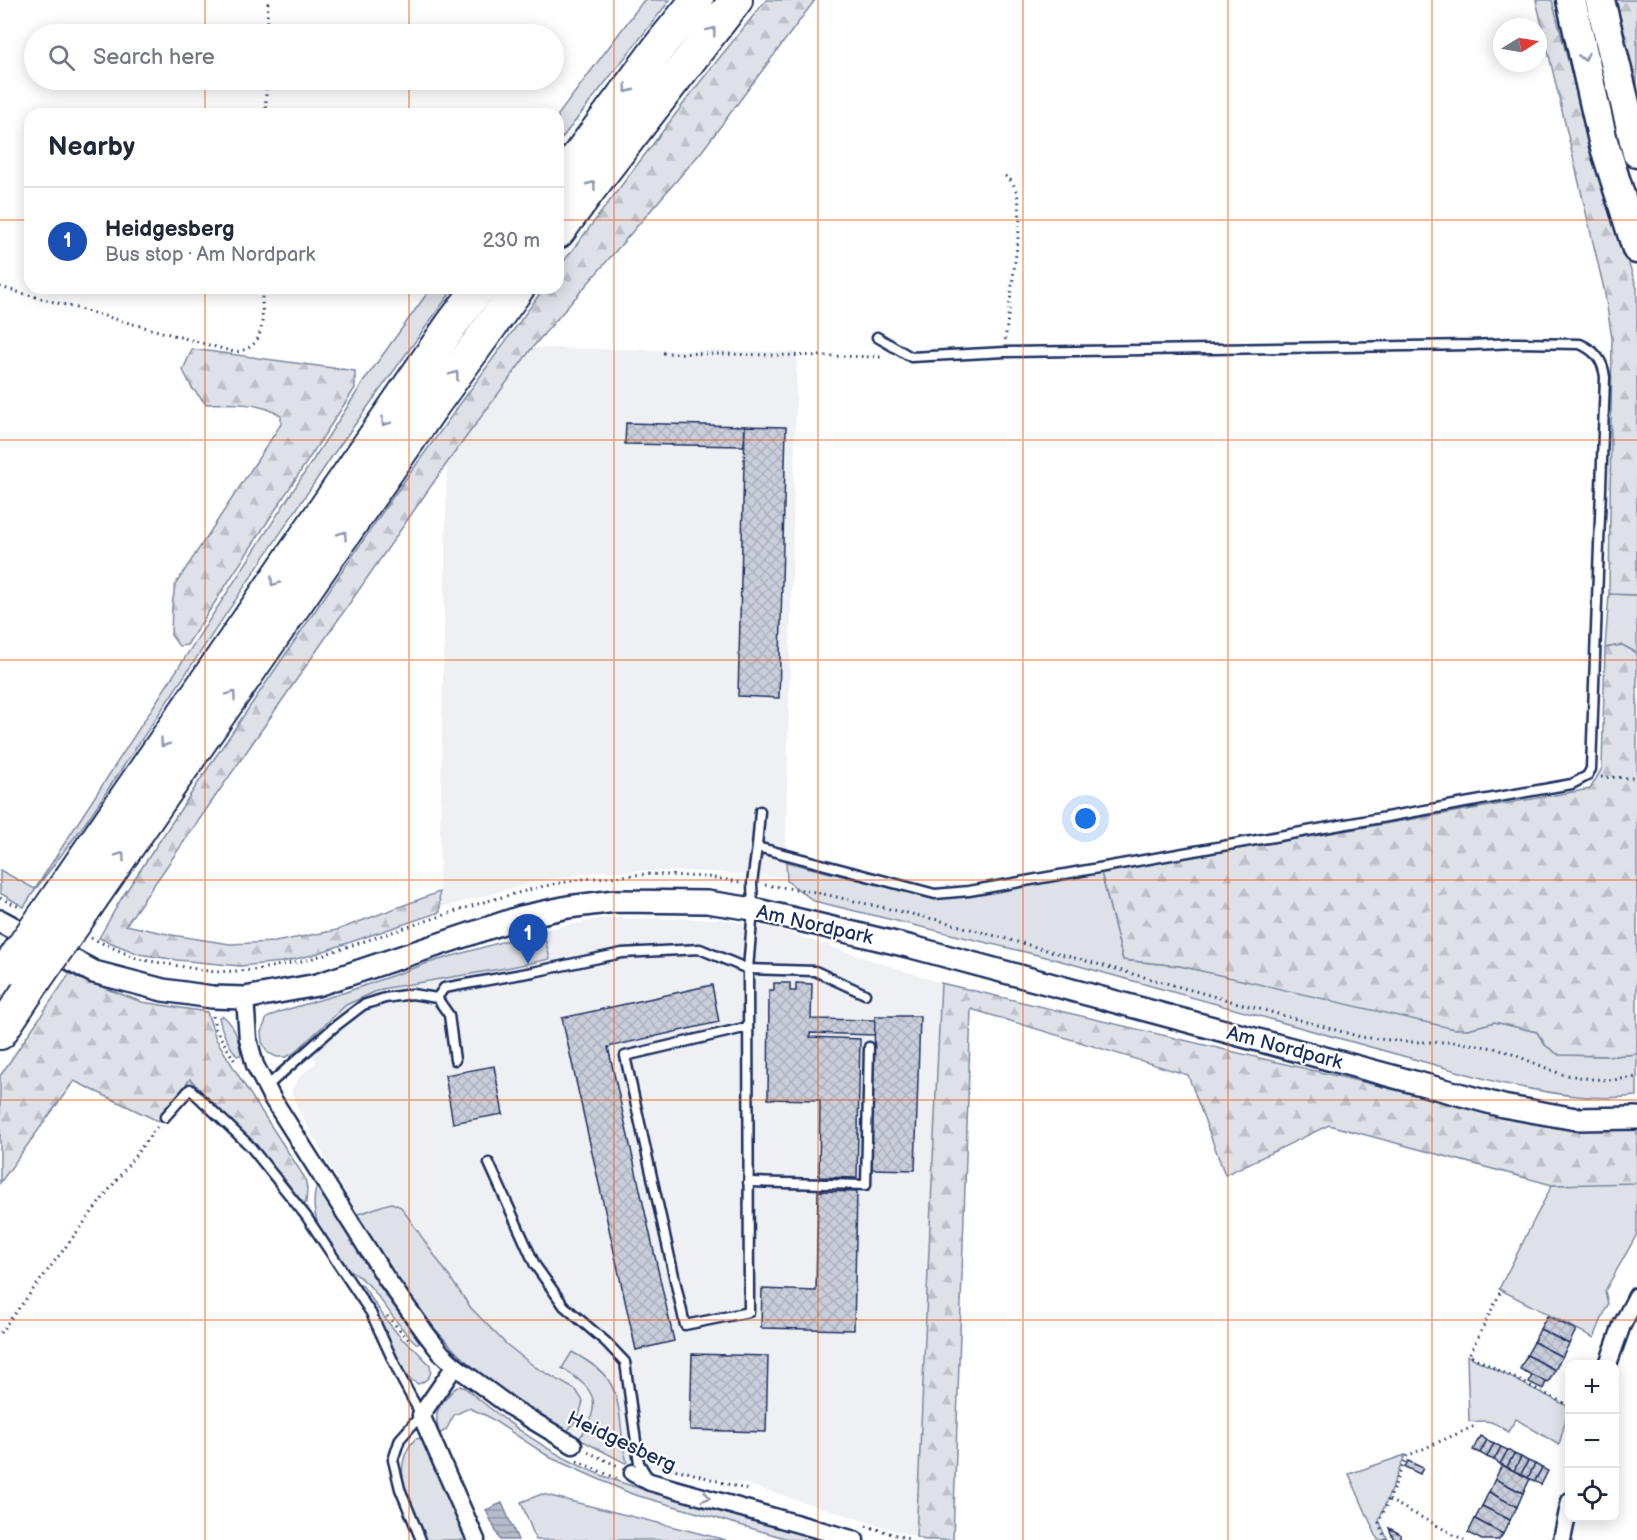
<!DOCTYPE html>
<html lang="en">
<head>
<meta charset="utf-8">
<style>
  body { margin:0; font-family:"Balsamiq Sans",sans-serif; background:#f6f6f7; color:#1f2937 }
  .controls { position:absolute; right:18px; bottom:18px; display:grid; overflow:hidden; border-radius:12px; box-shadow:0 3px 15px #0003 }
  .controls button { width:54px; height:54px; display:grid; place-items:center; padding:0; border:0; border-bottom:2px solid #e0e1e3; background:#fff; color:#1f2937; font:30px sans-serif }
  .compass { position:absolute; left:1493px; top:18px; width:54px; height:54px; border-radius:50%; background:#fff; box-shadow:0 3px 15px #0003; rotate:79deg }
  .you { position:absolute; left:1086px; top:819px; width:21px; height:21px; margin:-15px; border:4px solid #fff; border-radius:50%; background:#1a73e8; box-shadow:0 0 0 9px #1a73e833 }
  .badge { display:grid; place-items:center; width:39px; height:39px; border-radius:50%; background:#111827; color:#fff; font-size:20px; font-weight:700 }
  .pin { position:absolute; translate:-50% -50px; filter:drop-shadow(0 2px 3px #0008) }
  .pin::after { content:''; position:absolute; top:32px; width:21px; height:18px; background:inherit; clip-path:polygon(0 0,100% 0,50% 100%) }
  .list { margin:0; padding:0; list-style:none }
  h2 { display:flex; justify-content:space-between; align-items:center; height:78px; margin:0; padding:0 24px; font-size:26px }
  h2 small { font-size:20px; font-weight:400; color:#747a83 }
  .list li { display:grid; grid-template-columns:39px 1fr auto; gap:18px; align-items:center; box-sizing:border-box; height:108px; padding:0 24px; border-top:2px solid #e0e1e3 }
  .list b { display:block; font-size:22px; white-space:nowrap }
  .list p { margin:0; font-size:20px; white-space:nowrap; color:#747a83 }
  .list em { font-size:20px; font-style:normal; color:#747a83 }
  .icon { flex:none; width:33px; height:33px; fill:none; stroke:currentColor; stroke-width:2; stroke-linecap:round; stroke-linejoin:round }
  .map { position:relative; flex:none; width:1637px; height:1540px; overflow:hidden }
  .search { position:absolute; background:#fff; box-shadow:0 3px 15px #0003; left:24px; top:24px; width:540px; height:66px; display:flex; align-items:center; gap:15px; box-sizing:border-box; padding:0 21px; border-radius:33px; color:#747a83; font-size:22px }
  .panel { position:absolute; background:#fff; box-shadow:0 3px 15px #0003; left:24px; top:108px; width:540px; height:186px; border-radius:18px }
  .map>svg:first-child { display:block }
  .built { fill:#eff0f4 }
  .grass { fill:#dee1e7; stroke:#7c88a2; stroke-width:1.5 }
  .forest { fill:url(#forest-firs); stroke:#7c88a2; stroke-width:1.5 }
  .water { fill:url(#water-rules); stroke:#77839f; stroke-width:1.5 }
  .building { fill:url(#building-cross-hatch); stroke:#1b2f5e; stroke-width:1.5 }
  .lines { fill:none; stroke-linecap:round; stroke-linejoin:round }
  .service-casing { stroke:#1b2f5e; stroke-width:13 }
  .minor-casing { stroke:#1b2f5e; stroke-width:21 }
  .tertiary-casing { stroke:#1b2f5e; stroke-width:26 }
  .trunk-casing { stroke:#1b2f5e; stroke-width:33 }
  .motorway-casing { stroke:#1b2f5e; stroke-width:36 }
  .path { stroke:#1b2f5e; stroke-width:3; stroke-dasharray:1.5 4.5; stroke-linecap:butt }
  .service { stroke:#fff; stroke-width:8 }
  .minor { stroke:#fff; stroke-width:16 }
  .tertiary { stroke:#fff; stroke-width:21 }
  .trunk { stroke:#fff; stroke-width:28 }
  .motorway { stroke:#fff; stroke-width:32 }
  .motorway-bridge-casing { stroke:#1b2f5e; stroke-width:36; stroke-linecap:butt }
  .motorway-bridge { stroke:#fff; stroke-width:32 }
  .oneway { stroke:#8d97ae }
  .grid { fill:none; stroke:#e8590c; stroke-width:1.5; stroke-opacity:0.55 }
  .labels { text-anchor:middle; stroke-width:4.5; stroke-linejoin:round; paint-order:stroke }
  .street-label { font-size:20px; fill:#1b2f5e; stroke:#fff }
</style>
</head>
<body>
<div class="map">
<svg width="1637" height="1540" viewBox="0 0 1637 1540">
  <defs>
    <pattern id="forest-firs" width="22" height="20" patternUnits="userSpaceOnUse" patternTransform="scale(1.5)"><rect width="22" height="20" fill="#dee1e7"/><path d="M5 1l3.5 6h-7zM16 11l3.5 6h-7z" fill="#bec1c9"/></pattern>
    <pattern id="water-rules" width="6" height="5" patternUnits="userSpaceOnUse" patternTransform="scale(1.5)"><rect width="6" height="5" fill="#b5bbca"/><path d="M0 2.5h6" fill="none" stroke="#9298a7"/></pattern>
    <pattern id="building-cross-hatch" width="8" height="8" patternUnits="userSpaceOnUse" patternTransform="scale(1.5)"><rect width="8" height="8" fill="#caceda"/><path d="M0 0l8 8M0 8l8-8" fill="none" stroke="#adb1be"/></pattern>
  </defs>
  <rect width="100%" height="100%" fill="#fff"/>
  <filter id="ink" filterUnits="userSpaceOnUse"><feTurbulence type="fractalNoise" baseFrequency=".0167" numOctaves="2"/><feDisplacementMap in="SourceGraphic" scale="12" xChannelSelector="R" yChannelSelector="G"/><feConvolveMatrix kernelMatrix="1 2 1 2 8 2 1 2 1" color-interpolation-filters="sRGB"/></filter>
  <g filter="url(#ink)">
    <g class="built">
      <polygon points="532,348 797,352 785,877 693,871 601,871 535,882 440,908 439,892 447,463"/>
      <polygon points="606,918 719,919 777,929 941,983 916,1537 746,1484 625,1463 567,1433 494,1386 457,1353 427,1320 393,1273 357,1214 298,1109 291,1091 299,1077 317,1062 279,1012 364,986 428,963 543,930"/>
    </g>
    <g class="grass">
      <polygon points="644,0 670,0 558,143 558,115"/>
      <polygon points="431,288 454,288 335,452 86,822 35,890 24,907 0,893 0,870 35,889 366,378"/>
      <polygon points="1609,594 1637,595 1637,653 1622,645 1605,648"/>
      <path d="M786,862L904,891L925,895L964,897L1101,872L1123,960L1180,966L1467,1029L1495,1022L1537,1032L1545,1045L1559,1055L1613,1056L1637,1054V1096C1591,1102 1545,1092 1500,1083L1054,959L814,901L787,881Z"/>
      <polygon points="543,930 550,959 506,968 381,989 346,1005 294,1053 286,1057 277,1057 268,1053 262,1042 261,1032 267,1018 279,1012 346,992 428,963"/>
      <path d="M223,1016C235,1025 239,1040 241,1055L237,1056C228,1044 221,1032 219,1017Z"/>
      <polygon points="1631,1182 1637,1183 1637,1234 1605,1291 1608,1304 1594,1338 1499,1289 1552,1185"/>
      <path d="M317,1185L380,1287L421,1343H416C398,1327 387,1307 372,1289C363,1277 353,1274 344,1265C324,1244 307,1214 317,1185Z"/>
      <path d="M392,1203L401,1207L471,1308L506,1344L535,1367L576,1390L583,1401L579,1416L566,1433L561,1431L494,1386L457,1353L427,1320L393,1273L357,1214C369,1212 380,1205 392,1203Z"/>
      <path d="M356,1283L363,1286L387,1321L402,1339L414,1348L430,1365C433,1375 427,1381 418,1384L403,1375L373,1309Z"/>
      <path d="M572,1352C608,1372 617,1383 621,1425C622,1438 623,1449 627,1462L625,1463L579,1439C604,1403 596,1390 562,1368Z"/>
      <path d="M1467,1355L1569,1407L1559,1445L1516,1419L1508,1432C1501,1427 1493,1421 1484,1421C1478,1421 1475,1422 1469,1421Z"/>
      <path d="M460,1386L465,1388C505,1421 546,1452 594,1472C635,1490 679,1498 722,1509C757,1517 792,1530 827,1540H792L632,1494L551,1458L487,1416L469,1408L454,1415L446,1430L439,1434C435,1415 435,1410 448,1396C452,1391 454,1388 460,1386Z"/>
      <path d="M422,1438L428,1447L468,1540H426C412,1509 387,1469 415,1439Z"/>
      <polygon points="1405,1455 1379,1520 1388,1540 1378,1540 1349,1474"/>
      <polygon points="542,1494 726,1540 536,1540 521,1502"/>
    </g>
    <g class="forest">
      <polygon points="766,0 815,0 702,151 532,348 447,463 126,925 172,935 230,944 275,942 337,930 439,892 440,912 312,955 283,962 240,966 177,960 139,954 99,938 121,899 214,759 390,501 544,288 558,288 558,269 700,82"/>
      <polygon points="1536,0 1552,0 1597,170 1637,288 1637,595 1609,594 1612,338 1604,289"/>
      <polygon points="1613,0 1637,0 1637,97"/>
      <path d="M192,349L355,371V388L187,645L179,646L171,635L172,606L175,585L281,424V416C262,402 229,403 206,404L192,388L183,370Z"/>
      <polygon points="1622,645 1637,653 1637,1054 1613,1056 1559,1055 1545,1045 1537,1032 1495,1022 1467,1029 1455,1029 1180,966 1123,960 1101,872 1590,789 1602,768 1605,648"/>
      <polygon points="70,973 80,979 142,1002 207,1012 216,1039 243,1083 305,1178 307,1189 306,1203 303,1204 283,1177 190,1079 158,1121 74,1081 0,1183 0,1076"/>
      <polygon points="941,983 1490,1112 1599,1130 1637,1127 1637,1183 1552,1185 1329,1125 1225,1175 1188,1075 971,1009 953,1540 925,1540 916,1537"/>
    </g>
    <polygon class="water" points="502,1503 518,1540 500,1540 486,1510"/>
    <g class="building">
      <polygon points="626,423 745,426 744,446 625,444"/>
      <polygon points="745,426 786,427 779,698 738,696"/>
      <polygon points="774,983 790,983 790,991 796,991 796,983 812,984 811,1019 875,1020 875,1035 810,1033 810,1037 860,1039 857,1178 819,1177 820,1100 768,1099 769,990 774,990"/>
      <polygon points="712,985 719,1022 608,1047 674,1341 636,1350 562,1018"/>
      <polygon points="875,1016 920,1016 915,1170 871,1169"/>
      <polygon points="494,1066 503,1114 453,1123 445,1075"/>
      <polygon points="818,1191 857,1192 854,1330 761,1328 762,1289 816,1291"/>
      <polygon points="1547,1316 1576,1330 1569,1344 1540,1329"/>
      <polygon points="1540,1329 1569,1344 1562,1357 1534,1342"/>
      <polygon points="1534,1342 1562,1357 1555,1370 1527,1355"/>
      <polygon points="692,1354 768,1356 766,1432 690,1430"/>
      <polygon points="1527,1355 1555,1370 1548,1383 1520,1369"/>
      <polygon points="1532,1375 1546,1382 1543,1389 1529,1382"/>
      <polygon points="1480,1436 1487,1440 1480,1453 1473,1450"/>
      <polygon points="1487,1440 1494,1443 1487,1457 1480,1453"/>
      <polygon points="1494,1443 1501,1447 1494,1460 1487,1457"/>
      <polygon points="1501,1447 1508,1450 1500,1464 1494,1460"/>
      <polygon points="1508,1450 1514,1454 1507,1467 1500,1464"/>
      <polygon points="1514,1454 1521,1457 1514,1471 1507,1467"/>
      <polygon points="1521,1457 1528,1461 1521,1474 1514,1471"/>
      <polygon points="1408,1461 1423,1468 1420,1474 1405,1467"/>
      <polygon points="1528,1461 1535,1464 1528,1478 1521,1474"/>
      <polygon points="1535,1464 1542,1468 1535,1481 1528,1478"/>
      <polygon points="1502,1465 1530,1479 1523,1493 1495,1479"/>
      <polygon points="1542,1468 1548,1471 1541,1485 1535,1481"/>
      <polygon points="1495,1479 1523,1493 1517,1507 1489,1492"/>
      <polygon points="1489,1492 1517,1507 1510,1520 1482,1506"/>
      <polygon points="1482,1506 1510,1520 1503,1534 1475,1519"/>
      <polygon points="1475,1519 1503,1534 1499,1540 1482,1540 1468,1533"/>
      <polygon points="1389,1528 1400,1534 1400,1539 1394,1540"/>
    </g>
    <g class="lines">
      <g class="service-casing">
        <g id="service">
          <polyline points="757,847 760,811"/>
          <polyline points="437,998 444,988 533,972 622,953 700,949 748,969 815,971 865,994"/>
          <path d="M748,1027L625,1056L685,1325L749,1312L748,969L753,909L752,883L757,847L935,894L969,891L1572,784L1587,776L1591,769L1605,377C1603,361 1596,351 1580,344L1514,343L1472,345L1005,352L911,357L877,337"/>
          <polyline points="266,1087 333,1028 363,1005 385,998 412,994 437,998 449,1015 455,1060"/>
          <polyline points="165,1117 190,1089 250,1146 306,1216 371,1313 402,1380 421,1415 400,1439 393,1460 400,1489 421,1540"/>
          <polyline points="489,1163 535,1265 564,1306 606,1342 625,1362 639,1463 647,1476"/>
          <polyline points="748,1182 866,1185 869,1047"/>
        </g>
      </g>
      <g class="minor-casing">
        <g id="minor">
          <polyline points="245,998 248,1039 255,1065 272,1098 386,1278 427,1335 441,1353 455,1366 512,1408 573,1445"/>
          <polyline points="1608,1364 1622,1325 1637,1296"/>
          <polyline points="455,1366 421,1415 476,1540"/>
          <polyline points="633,1473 650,1482 855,1540"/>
          <polyline points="1562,1540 1570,1501"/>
        </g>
      </g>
      <g class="tertiary-casing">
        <polyline id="tertiary" points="0,921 94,972 163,990 212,997 245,998 317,985 521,917 568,907 615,901 707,902 753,909 912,947 1503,1106 1576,1119 1637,1118"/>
      </g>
      <g class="trunk-casing">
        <g id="trunk">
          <polyline points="1571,0 1603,141 1637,249"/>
          <polyline points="1600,0 1637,153"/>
        </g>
      </g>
      <g class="motorway-casing">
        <g id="motorway">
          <polyline points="558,183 663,42 697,0"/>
          <polyline points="558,232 589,190 736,0"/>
          <polyline points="61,892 452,324 479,288"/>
          <polyline points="88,904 431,408 518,288"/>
          <polyline points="0,1033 35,980"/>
        </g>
      </g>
      <g class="path">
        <polyline points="267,34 268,0"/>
        <polyline points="266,114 266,80"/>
        <path d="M1005,176C1020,184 1019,208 1020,222L1005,341"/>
        <path d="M0,287L234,352C270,348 261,315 262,288"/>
        <polyline points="663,353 885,357"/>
        <polyline points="1601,777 1637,778"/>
        <polyline points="765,885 810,891 938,920 1361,1037 1407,1042 1457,1042 1500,1049 1561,1074 1591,1079 1613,1080 1637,1077"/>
        <polyline points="0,898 22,908"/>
        <polyline points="91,938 138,959 215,972 255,970 307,960 487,901 544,886 583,879 647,874 708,877 740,882"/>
        <polyline points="213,1016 215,1028 236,1063"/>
        <polyline points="1500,1293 1469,1355 1570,1406"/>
        <polyline points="387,1316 409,1340"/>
        <polyline points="0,1333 157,1127"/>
        <polyline points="588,1452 620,1467"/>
        <polyline points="577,1461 618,1479"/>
        <polyline points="664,1467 687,1472 748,1490"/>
        <polyline points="1389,1500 1464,1540"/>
        <polyline points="866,1526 912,1540"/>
        <polyline points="1386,1540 1379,1523 1407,1456 1477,1425"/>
      </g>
      <use href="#service" class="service"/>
      <use href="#minor" class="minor"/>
      <use href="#tertiary" class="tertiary"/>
      <use href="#trunk" class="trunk"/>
      <use href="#motorway" class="motorway"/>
      <g class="motorway-bridge-casing">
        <g id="motorway-bridge">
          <polyline points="8,968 61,892"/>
          <polyline points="35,980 88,904"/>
        </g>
      </g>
      <use href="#motorway-bridge" class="motorway-bridge"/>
    </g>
    <defs><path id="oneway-chevron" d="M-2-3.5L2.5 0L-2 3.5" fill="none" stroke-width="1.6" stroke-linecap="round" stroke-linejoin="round" transform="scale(1.5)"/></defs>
    <g class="oneway">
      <use href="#oneway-chevron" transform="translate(712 31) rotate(-52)"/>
      <use href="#oneway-chevron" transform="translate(1584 57) rotate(77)"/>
      <use href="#oneway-chevron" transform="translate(628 89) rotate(127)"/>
      <use href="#oneway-chevron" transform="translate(592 185) rotate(-53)"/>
      <use href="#oneway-chevron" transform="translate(455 375) rotate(-54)"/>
      <use href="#oneway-chevron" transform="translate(385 422) rotate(125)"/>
      <use href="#oneway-chevron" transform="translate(343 535) rotate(-55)"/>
      <use href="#oneway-chevron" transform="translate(274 582) rotate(125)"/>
      <use href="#oneway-chevron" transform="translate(232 695) rotate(-55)"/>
      <use href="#oneway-chevron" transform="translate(164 743) rotate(125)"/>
      <use href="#oneway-chevron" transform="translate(121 856) rotate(-55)"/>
      <use href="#oneway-chevron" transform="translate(706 1497) rotate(16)"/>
    </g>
  </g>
  <path class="grid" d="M205,0V34M409,0V34M614,0V1540M818,0V1540M1023,0V1540M1228,0V1540M1432,0V1540M205,80V114M409,80V114M0,220H30M558,220H1637M205,288V1540M409,288V1540M0,440H1637M0,660H1637M0,880H1637M0,1100H1637M0,1320H1637"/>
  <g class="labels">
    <g class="street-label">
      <text transform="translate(815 924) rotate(13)" y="7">Am Nordpark</text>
      <text transform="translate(1285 1047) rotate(15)" y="7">Am Nordpark</text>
      <text transform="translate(622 1441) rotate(25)" y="7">Heidgesberg</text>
    </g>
  </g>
</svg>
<div class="controls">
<button>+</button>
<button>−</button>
<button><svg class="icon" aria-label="locate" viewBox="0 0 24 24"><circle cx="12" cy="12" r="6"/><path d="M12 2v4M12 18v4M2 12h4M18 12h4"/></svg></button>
</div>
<svg class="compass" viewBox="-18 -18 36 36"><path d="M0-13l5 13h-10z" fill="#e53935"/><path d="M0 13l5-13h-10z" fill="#747a83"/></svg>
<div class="you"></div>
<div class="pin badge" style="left:528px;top:964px;background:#1a4fb4">1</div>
<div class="search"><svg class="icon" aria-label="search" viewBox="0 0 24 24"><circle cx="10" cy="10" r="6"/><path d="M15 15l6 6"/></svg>Search here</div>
<section class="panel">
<h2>Nearby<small></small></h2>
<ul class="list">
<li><span class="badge" style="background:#1a4fb4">1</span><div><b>Heidgesberg</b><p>Bus stop · Am Nordpark</p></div><em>230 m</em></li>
</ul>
</section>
</div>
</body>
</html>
